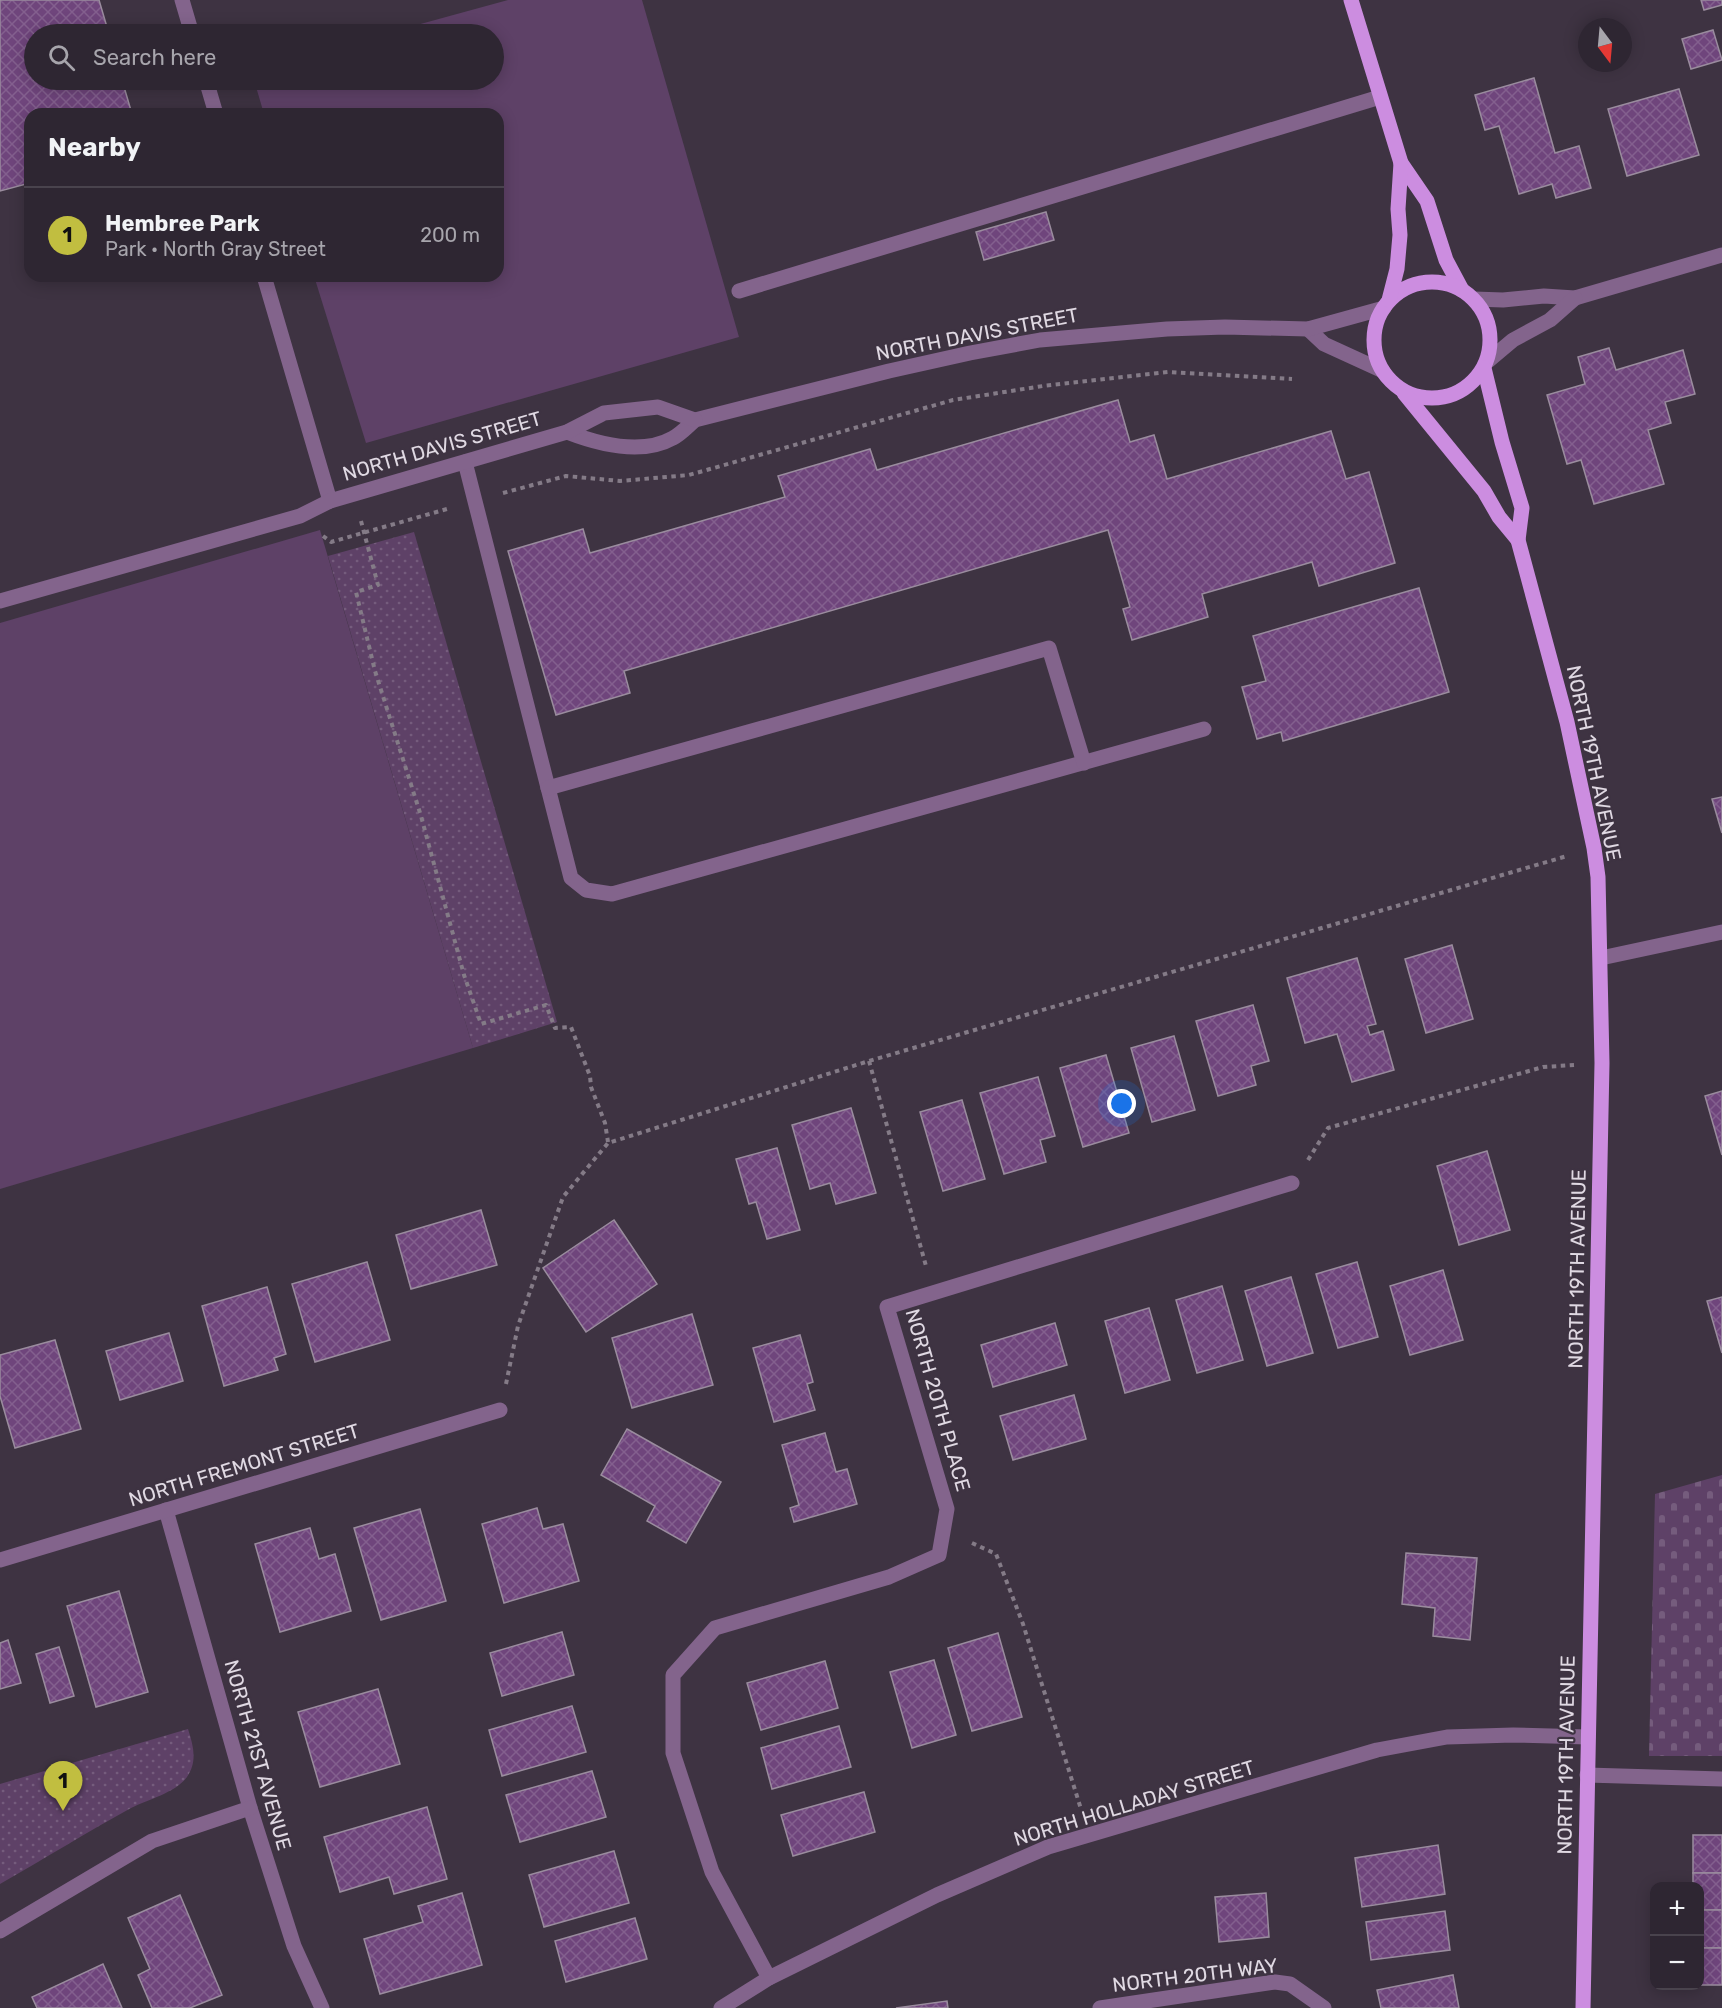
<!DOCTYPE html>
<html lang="en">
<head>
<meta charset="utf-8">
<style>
  body { margin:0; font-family:Rubik,sans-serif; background:#3a323e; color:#f1f3f6 }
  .controls { position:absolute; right:18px; bottom:18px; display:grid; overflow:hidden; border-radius:12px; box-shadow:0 3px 15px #0003 }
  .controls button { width:54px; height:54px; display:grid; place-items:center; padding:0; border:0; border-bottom:2px solid #49434d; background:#2e2632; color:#f1f3f6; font:30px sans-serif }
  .compass { position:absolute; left:1578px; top:18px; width:54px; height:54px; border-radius:50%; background:#2e2632; box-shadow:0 3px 15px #0003; rotate:164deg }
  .you { position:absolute; left:1122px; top:1104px; width:21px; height:21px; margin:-15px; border:4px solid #fff; border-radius:50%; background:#1a73e8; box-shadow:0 0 0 9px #1a73e833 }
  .badge { display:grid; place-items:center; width:39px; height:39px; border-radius:50%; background:#c1be40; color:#111; font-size:20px; font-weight:700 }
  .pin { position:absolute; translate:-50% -50px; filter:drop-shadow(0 2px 3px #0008) }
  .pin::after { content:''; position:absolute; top:32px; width:21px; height:18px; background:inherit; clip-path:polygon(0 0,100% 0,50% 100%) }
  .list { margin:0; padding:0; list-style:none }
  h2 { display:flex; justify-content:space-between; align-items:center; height:78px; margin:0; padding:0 24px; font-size:26px }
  h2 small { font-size:20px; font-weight:400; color:#a7a5ac }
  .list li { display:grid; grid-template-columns:39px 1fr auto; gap:18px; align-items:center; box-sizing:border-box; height:96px; padding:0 24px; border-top:2px solid #49434d }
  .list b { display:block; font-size:22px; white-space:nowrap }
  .list p { margin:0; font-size:20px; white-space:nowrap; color:#a7a5ac }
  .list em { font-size:20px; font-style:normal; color:#a7a5ac }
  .icon { flex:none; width:33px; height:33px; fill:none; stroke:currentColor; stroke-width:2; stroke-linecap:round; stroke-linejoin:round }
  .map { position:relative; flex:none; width:1722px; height:2008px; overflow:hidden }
  .search { position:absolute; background:#2e2632; box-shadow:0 3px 15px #0003; left:24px; top:24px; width:480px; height:66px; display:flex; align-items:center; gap:15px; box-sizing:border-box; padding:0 21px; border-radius:33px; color:#a7a5ac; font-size:22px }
  .panel { position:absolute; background:#2e2632; box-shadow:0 3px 15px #0003; left:24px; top:108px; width:480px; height:174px; border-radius:18px }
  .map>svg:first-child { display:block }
  .grass { fill:#5e4167 }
  .cemetery { fill:url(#cemetery-stones) }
  .park { fill:url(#park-dots) }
  .building { fill:url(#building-cross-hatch); stroke:#9a8c9e; stroke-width:1.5 }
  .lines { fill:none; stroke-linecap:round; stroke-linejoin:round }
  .path { stroke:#847b87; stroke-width:4; stroke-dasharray:4.5 4.5; stroke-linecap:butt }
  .minor { stroke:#83648c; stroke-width:15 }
  .major { stroke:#cc8de0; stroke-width:15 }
  .labels { text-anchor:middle; stroke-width:4.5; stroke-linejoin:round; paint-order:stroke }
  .street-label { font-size:20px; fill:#e0d9e3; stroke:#3e3342 }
</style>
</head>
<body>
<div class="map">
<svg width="1722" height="2008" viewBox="0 0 1722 2008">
  <defs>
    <pattern id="cemetery-stones" width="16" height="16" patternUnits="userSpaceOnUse" patternTransform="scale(1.5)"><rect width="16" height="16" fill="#5e4167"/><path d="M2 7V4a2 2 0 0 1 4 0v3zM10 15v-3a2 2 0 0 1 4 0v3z" fill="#755c7d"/></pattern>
    <pattern id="park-dots" width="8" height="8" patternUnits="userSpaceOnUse" patternTransform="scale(1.5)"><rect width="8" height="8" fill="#5e4167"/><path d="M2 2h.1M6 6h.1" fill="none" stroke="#755c7d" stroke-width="1.8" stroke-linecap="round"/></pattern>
    <pattern id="building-cross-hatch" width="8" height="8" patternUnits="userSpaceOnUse" patternTransform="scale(1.5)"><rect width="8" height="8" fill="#6f457c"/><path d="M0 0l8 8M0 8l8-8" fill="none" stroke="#835f8e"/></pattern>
  </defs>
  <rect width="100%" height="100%" fill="#3e3342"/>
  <g class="grass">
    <polygon points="508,0 642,0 739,337 366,443 314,276 498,276 498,114 264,114 254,80 494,80 494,34 384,34"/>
    <polygon points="320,530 473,1048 0,1189 0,623"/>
  </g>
  <polygon class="cemetery" points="1722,1475 1722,1756 1649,1756 1655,1494"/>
  <g class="park">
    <polygon points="414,532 557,1022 473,1048 328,556"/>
    <path d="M188,1729C193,1745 198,1761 187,1777C175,1793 149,1799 131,1808C87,1832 44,1859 0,1884V1784Z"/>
  </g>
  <g class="building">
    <polygon points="0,0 99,0 109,34 34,34 34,80 122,80 132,114 30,114 30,183 0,191"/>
    <polygon points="1701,0 1722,0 1722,5 1704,10"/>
    <polygon points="1713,30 1722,60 1691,69 1682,39"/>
    <polygon points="1534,78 1555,153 1579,146 1591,188 1556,198 1552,184 1519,194 1499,126 1485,130 1475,95"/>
    <polygon points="1679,89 1699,155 1627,176 1608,109"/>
    <polygon points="1046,212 1054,240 984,260 976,232"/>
    <polygon points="1609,348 1616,370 1683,350 1695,394 1665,402 1671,423 1648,430 1664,484 1594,504 1581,460 1567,464 1547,395 1585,384 1578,357"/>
    <polygon points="1118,400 1130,442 1154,435 1167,479 1331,431 1346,479 1369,472 1395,563 1319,586 1312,562 1202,594 1208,617 1132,640 1123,609 1130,607 1108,530 624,671 630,693 556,715 508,551 583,529 590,553 785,497 778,476 870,449 877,470"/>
    <polygon points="1419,588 1449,692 1283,741 1281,732 1257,739 1242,687 1266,681 1253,636"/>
    <polygon points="1722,797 1722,833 1712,799"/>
    <polygon points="1452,945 1473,1019 1426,1033 1405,959"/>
    <polygon points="1357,958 1376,1024 1367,1026 1370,1035 1383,1031 1394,1070 1352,1082 1337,1034 1305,1043 1287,978"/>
    <polygon points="1253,1005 1269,1061 1251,1066 1256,1085 1218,1096 1196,1021"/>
    <polygon points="1174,1036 1195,1110 1152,1122 1131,1048"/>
    <polygon points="1106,1055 1129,1133 1083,1147 1060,1068"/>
    <polygon points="1038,1077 1055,1136 1040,1140 1046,1162 1004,1174 980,1093"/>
    <polygon points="1722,1091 1722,1155 1705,1096"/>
    <polygon points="962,1100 985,1179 943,1191 920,1112"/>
    <polygon points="851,1108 876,1193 836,1204 830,1183 810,1189 792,1125"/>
    <polygon points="777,1148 800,1230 767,1239 756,1202 749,1204 736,1159"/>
    <polygon points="1487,1151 1510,1230 1459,1245 1437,1166"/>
    <polygon points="481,1210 497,1265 411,1289 396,1235"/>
    <polygon points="614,1220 657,1284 586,1332 543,1268"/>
    <polygon points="367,1262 390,1340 315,1362 292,1284"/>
    <polygon points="1357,1262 1378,1337 1338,1348 1316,1274"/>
    <polygon points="1443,1270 1463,1340 1410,1355 1390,1286"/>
    <polygon points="1291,1277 1313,1353 1267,1366 1245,1291"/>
    <polygon points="1222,1286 1243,1360 1197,1373 1176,1300"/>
    <polygon points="267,1287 286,1354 274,1358 278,1370 224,1386 202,1306"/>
    <polygon points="1722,1297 1722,1353 1707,1301"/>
    <polygon points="1149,1308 1170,1380 1125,1393 1105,1321"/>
    <polygon points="692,1314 713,1385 632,1408 612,1338"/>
    <polygon points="1055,1323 1067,1365 993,1387 981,1345"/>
    <polygon points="169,1333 183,1381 120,1400 106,1351"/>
    <polygon points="800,1335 813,1382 807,1384 815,1410 774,1422 753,1348"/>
    <polygon points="55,1340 81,1429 15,1448 0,1396 0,1355"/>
    <polygon points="1074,1395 1086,1439 1013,1460 1000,1416"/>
    <polygon points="627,1429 721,1482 686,1543 647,1521 655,1506 601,1475"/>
    <polygon points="825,1433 836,1472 847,1469 857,1504 794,1522 790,1508 799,1505 782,1445"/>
    <polygon points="537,1508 543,1529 563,1524 579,1581 504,1603 482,1524"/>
    <polygon points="420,1509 446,1601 381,1620 354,1528"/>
    <polygon points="310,1528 319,1559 335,1554 351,1611 280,1632 255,1544"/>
    <polygon points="1406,1553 1477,1558 1470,1640 1433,1636 1435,1608 1402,1604"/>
    <polygon points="119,1591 148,1692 96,1707 67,1606"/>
    <polygon points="562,1632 574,1675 502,1696 490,1653"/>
    <polygon points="998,1633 1022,1717 972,1731 948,1648"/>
    <polygon points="8,1640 21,1683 0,1689 0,1643"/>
    <polygon points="59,1647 74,1696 50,1703 36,1654"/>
    <polygon points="934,1660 956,1735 912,1748 890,1672"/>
    <polygon points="825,1661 838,1708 761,1730 747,1683"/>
    <polygon points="378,1689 400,1764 320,1787 298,1712"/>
    <polygon points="572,1706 586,1752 502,1776 489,1730"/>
    <polygon points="839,1726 851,1767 772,1789 761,1748"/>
    <polygon points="592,1771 606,1817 520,1842 506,1795"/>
    <polygon points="864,1792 875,1832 793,1856 781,1815"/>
    <polygon points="427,1807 447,1879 394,1894 389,1877 340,1892 324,1837"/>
    <rect x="1693" y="1835" width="29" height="38"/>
    <polygon points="1438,1845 1445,1894 1362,1907 1355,1858"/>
    <polygon points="614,1851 629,1903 544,1927 529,1875"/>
    <polygon points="1693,1873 1722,1873 1722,1910 1700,1910 1700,1886 1693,1886"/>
    <polygon points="462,1893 482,1965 380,1994 364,1939 423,1922 418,1906"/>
    <polygon points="1266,1893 1269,1937 1219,1942 1215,1897"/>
    <polygon points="180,1895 222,1995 190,2008 152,2008 138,1975 150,1969 128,1918"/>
    <rect x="1700" y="1910" width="22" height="38"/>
    <polygon points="1445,1911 1450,1950 1371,1960 1366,1922"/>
    <polygon points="635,1918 647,1959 566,1982 555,1941"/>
    <rect x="1700" y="1948" width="22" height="37"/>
    <polygon points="103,1964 122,2008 37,2008 32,1997"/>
    <polygon points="1453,1975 1459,2008 1381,2008 1377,1990"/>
    <polygon points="947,2001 948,2008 896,2008"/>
  </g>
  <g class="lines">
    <g class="path">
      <polyline points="503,493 566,476 620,481 689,475 953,400 1043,386 1168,372 1292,379"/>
      <polyline points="361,521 378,585 356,592 375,671 421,816 464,975 481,1024 546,1005 555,1028 571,1027 590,1076 591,1087 605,1123 608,1142"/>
      <polyline points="323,536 331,542 447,509"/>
      <polyline points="869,1061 926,1266"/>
      <polyline points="1308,1160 1328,1128 1543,1067 1574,1065"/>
      <polyline points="506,1384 518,1326 563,1197 608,1143 869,1061 1567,856"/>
      <polyline points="972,1543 996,1554 1023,1624 1081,1809"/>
    </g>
    <g class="minor">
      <polyline points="182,0 192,34"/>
      <polyline points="206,80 216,114"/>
      <polyline points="264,276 330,501"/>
      <polyline points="739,291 1380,97"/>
      <polyline points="1474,299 1503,300 1544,296 1575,298 1722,255"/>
      <polyline points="1308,329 1324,344 1383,371"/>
      <polyline points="1488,361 1513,340 1550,320 1575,298"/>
      <path d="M567,432C598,444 641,456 673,438C681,434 688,426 695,420L889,371L970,353L1040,340L1167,329L1225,327L1308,329L1384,308"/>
      <polyline points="465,462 571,878 586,890 612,894 1204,729"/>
      <polyline points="0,601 300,516 330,501 567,432 604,413 658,407 695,420"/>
      <polyline points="548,788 1049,648 1084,763"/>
      <polyline points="1601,958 1722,932"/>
      <polyline points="166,1510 250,1808 294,1946 322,2008"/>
      <polyline points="0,1560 500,1410"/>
      <polyline points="1587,1775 1722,1779"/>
      <polyline points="0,1931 152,1841 250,1808"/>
      <polyline points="769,1978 712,1872 673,1753 673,1675 715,1628 889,1577 939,1555 947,1509 887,1307 1292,1183"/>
      <polyline points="721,2008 769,1978 937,1895 1048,1847 1377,1750 1447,1737 1513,1735 1588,1737"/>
      <polyline points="1100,2008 1275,1982 1290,1984 1324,2008"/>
    </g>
    <g class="major">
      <polyline points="1351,0 1401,163 1427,201 1446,260 1462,290"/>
      <circle cx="1432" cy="340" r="58"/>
      <polyline points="1389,300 1397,269 1400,235 1398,209 1401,163"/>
      <polyline points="1484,368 1502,442 1522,508 1518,540 1567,722 1594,848 1598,877 1602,1063 1583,2008"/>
      <polyline points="1404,393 1484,491 1499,517 1518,540"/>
    </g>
  </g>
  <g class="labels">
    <g class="street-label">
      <text transform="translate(977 334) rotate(-11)" y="7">NORTH DAVIS STREET</text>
      <text transform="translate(442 446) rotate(-16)" y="7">NORTH DAVIS STREET</text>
      <text transform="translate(1594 763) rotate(78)" y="7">NORTH 19TH AVENUE</text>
      <text transform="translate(1577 1269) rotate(-89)" y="7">NORTH 19TH AVENUE</text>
      <text transform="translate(938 1400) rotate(74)" y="7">NORTH 20TH PLACE</text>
      <text transform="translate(244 1465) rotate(-17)" y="7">NORTH FREMONT STREET</text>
      <text transform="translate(258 1755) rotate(74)" y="7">NORTH 21ST AVENUE</text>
      <text transform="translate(1566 1755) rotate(-89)" y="7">NORTH 19TH AVENUE</text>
      <text transform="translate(1134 1803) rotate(-17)" y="7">NORTH HOLLADAY STREET</text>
      <text transform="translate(1195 1975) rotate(-7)" y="7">NORTH 20TH WAY</text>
    </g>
  </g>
</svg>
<div class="controls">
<button>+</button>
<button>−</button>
</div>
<svg class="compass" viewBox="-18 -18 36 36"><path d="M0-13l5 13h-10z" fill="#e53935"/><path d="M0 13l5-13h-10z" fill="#a7a5ac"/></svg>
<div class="you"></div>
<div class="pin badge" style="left:63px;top:1811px">1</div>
<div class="search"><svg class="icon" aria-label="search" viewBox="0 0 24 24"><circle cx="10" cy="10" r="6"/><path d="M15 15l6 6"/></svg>Search here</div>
<section class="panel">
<h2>Nearby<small></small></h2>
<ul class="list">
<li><span class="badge">1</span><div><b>Hembree Park</b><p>Park · North Gray Street</p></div><em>200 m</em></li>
</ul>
</section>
</div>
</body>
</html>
